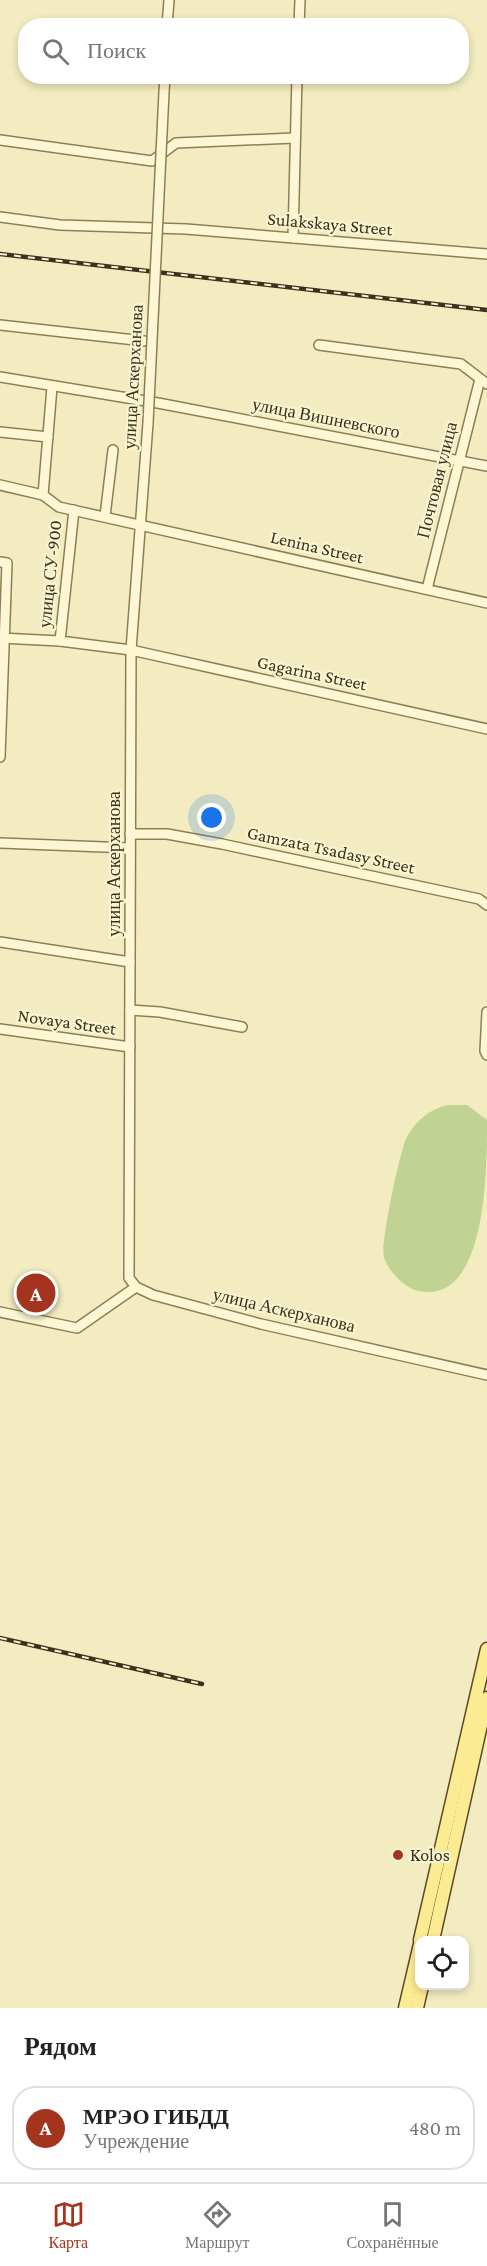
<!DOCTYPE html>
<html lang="ru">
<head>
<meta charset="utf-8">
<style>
  body { margin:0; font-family:"Crimson Pro",serif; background:#f6f6f6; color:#222 }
  .controls { position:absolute; right:18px; bottom:18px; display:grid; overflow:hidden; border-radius:12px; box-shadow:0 3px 9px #0003 }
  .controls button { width:54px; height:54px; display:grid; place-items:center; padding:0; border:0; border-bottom:2px solid #e0e0e0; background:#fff; color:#222; font:30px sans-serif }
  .you { position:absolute; left:212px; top:818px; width:21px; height:21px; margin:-15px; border:4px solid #fff; border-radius:50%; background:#1a73e8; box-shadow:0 0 0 9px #1a73e833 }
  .badge { display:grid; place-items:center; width:39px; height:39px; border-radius:50%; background:#a5341e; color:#fff; font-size:20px; font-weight:700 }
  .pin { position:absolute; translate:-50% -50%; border:3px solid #fff; box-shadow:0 2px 6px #0006 }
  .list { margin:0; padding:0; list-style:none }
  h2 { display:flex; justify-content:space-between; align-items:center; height:78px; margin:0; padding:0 24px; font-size:26px }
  h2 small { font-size:20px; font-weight:400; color:#767676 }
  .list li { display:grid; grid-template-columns:39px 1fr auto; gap:18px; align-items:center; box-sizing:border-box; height:84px; margin:0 12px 12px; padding:0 12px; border:2px solid #e0e0e0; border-radius:24px }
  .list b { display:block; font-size:22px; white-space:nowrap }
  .list p { margin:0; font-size:20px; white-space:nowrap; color:#767676 }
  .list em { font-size:20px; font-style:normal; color:#767676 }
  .icon { flex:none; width:33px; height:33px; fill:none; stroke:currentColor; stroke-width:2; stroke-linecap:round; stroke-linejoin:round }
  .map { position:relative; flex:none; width:487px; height:2008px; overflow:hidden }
  .search { position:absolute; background:#fff; box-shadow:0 3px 9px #0003; left:18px; right:18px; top:18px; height:66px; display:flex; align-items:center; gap:15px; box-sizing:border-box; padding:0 21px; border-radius:24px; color:#767676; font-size:22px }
  .sheet { height:174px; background:#fff }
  nav { display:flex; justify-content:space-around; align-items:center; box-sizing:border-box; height:84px; border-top:2px solid #e0e0e0; background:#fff; font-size:16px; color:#767676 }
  nav a { display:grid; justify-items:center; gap:3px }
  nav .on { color:#a5341e }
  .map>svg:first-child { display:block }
  .green { fill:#c0d392 }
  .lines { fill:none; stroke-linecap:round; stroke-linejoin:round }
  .minor-casing { stroke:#8f7e55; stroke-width:12 }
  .major-casing { stroke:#5c4a2a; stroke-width:15 }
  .minor { stroke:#fdf7d4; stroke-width:9 }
  .major { stroke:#fbec93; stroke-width:12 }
  .rail-casing { stroke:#3c311c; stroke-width:4.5 }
  .rail { stroke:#f9f5d1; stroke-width:2; stroke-dasharray:7; stroke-linecap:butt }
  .minor-bridge-casing { stroke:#8f7e55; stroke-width:12; stroke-linecap:butt }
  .minor-bridge { stroke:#fdf7d4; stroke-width:9 }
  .poi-dot { fill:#a5341e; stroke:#f9f5d1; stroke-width:2 }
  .labels { text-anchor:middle; stroke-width:4.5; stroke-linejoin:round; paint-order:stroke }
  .street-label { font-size:18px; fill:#3c311c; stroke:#f9f5d1 }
  .poi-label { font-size:18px; fill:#3c311c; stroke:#f9f5d1; text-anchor:start }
</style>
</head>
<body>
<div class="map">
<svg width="487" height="2008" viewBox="0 0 487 2008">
  <rect width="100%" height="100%" fill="#f3ecc0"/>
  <path class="green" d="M448,1105H467L487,1120C487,1170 487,1306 418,1291C405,1288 387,1270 384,1257C380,1245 400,1149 407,1137C416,1120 430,1109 448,1105Z"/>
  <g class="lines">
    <g class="minor-casing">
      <g id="minor">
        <polyline points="167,26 169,0"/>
        <polyline points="299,26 300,0"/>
        <polyline points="164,92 165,76"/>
        <polyline points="0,140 152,161 176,143 294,138"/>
        <polyline points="0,217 60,225 186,229 487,254"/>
        <polyline points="293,238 297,76"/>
        <polyline points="0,325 144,341"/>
        <polyline points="319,345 461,364 487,384"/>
        <polyline points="0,377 158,403 487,466"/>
        <polyline points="148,423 131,650 129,1278 136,1287 153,1295 261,1324 487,1375"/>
        <polyline points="0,432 48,437"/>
        <polyline points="0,485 43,495 59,507 487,603"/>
        <polyline points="43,495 52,387"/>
        <polyline points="105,516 113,450"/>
        <polyline points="0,562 7,563 0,757"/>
        <polyline points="427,589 480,379"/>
        <polyline points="0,638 60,641 131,650 487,729"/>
        <polyline points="60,641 74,510"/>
        <polyline points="130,834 167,834 222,844 479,899 487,905"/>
        <polyline points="0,843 130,848"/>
        <polyline points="0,942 130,962"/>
        <polyline points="130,1010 160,1012 242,1027"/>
        <polyline points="487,1012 485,1051 487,1055"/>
        <polyline points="0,1029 130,1047"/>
        <polyline points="0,1312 77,1328 136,1287"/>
      </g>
    </g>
    <g class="major-casing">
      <g id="major">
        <polyline points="420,1940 487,1649"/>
        <polyline points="433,1940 487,1698"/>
        <polyline points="405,2008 420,1944"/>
        <polyline points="417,2008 422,1986"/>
      </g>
    </g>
    <use href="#minor" class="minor"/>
    <use href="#major" class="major"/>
    <g class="rail-casing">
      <g id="rail">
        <polyline points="0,254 487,310"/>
        <polyline points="0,1638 202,1684"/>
      </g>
    </g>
    <use href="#rail" class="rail"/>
    <g class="minor-bridge-casing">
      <polyline id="minor-bridge" points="148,423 164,92"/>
    </g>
    <use href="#minor-bridge" class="minor-bridge"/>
  </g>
  <circle class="poi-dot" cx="398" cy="1855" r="6"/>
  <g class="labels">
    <g class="street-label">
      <text transform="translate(330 224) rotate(5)" y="6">Sulakskaya Street</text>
      <text transform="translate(133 377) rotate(-87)" y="6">улица Аскерханова</text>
      <text transform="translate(326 418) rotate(11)" y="6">улица Вишневского</text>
      <text transform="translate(437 480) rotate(-76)" y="6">Почтовая улица</text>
      <text transform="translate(317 547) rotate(13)" y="6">Lenina Street</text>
      <text transform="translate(50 574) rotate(-84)" y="6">улица СУ-900</text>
      <text transform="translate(312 673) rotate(12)" y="6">Gagarina Street</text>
      <text transform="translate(331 850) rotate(12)" y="6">Gamzata Tsadasy Street</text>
      <text transform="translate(114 864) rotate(-90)" y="6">улица Аскерханова</text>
      <text transform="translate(67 1022) rotate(8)" y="6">Novaya Street</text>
      <text transform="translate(284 1310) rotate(13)" y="6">улица Аскерханова</text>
    </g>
    <g class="poi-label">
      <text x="410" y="1861">Kolos</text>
    </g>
  </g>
</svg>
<div class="controls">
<button><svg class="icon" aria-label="locate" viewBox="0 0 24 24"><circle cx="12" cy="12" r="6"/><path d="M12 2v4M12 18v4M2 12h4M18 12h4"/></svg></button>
</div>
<div class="you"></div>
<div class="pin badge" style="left:36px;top:1293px">A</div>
<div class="search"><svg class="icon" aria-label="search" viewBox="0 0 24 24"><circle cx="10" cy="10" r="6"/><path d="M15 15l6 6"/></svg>Поиск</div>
</div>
<section class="sheet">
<h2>Рядом<small></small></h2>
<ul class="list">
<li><span class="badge">A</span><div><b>МРЭО ГИБДД</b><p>Учреждение</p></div><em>480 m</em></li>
</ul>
</section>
<nav>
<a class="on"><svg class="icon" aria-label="map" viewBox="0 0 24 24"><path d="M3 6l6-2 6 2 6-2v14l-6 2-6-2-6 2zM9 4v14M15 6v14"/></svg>Карта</a>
<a><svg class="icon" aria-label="directions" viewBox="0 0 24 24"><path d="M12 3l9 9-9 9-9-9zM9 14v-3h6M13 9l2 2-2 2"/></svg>Маршрут</a>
<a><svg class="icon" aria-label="saved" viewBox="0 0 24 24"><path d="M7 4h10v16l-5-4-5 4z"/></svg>Сохранённые</a>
</nav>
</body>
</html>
